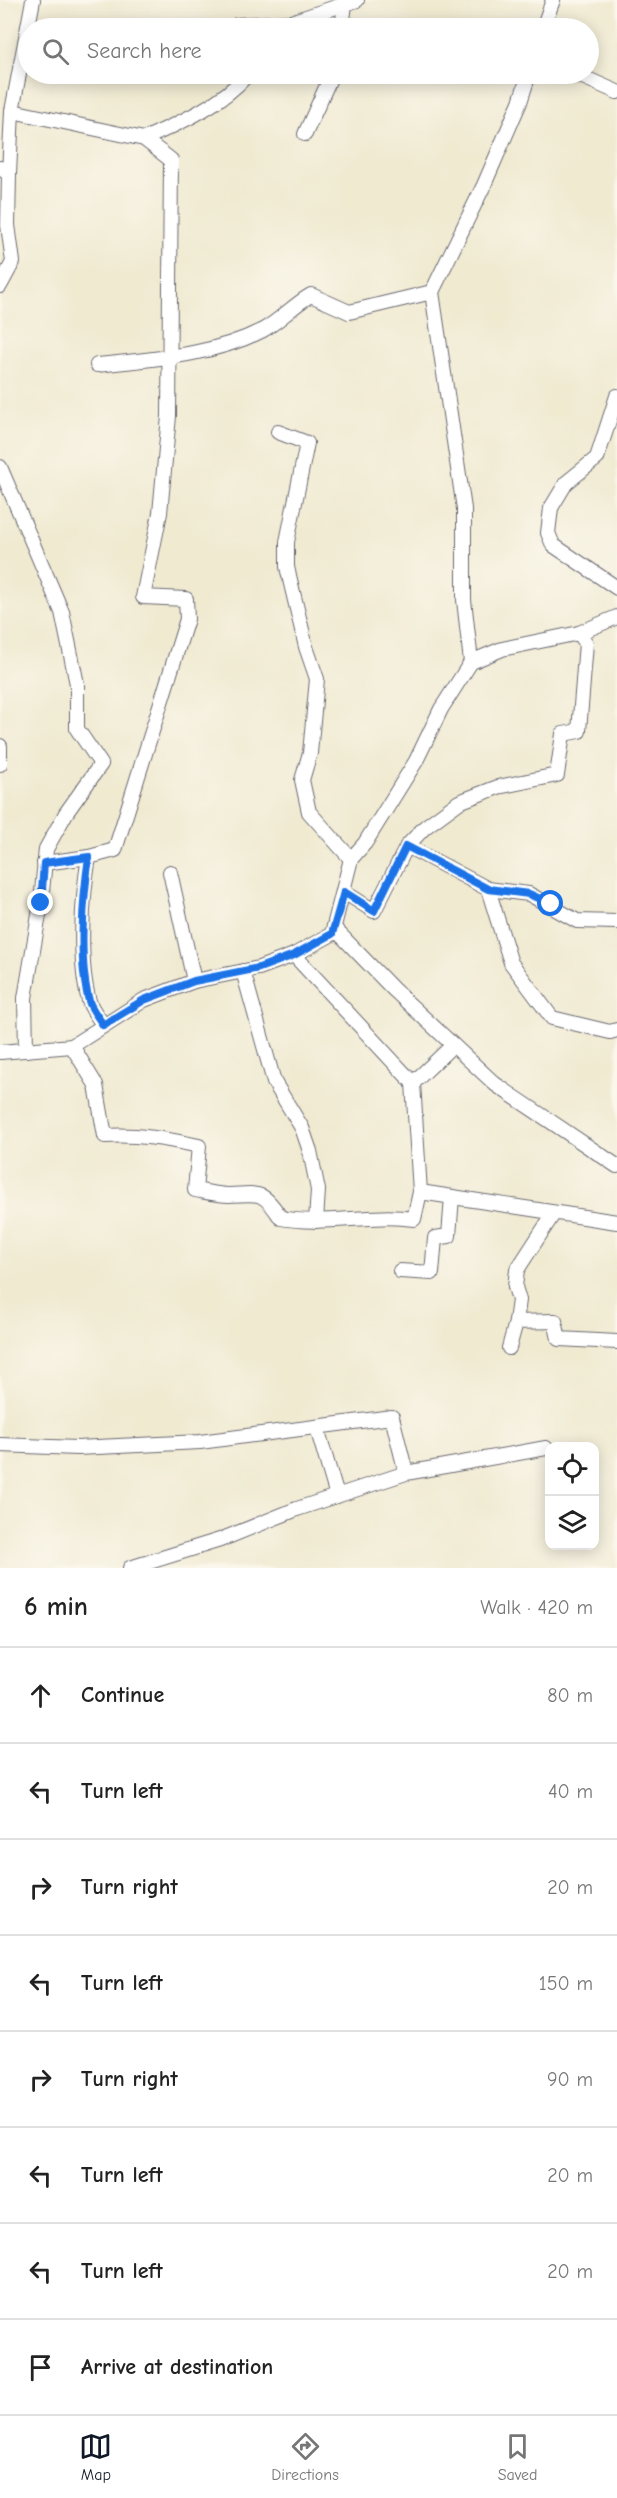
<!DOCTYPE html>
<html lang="en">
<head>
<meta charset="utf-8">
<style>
  body { margin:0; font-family:"Comic Neue",sans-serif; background:#f6f6f6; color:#222 }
  .controls { position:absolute; right:18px; bottom:18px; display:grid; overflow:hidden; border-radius:12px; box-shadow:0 3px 15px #0003 }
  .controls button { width:54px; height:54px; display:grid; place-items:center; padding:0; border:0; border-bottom:2px solid #e0e0e0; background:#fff; color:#222; font:30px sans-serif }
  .stop { position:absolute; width:18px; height:18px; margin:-14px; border:4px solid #1a73e8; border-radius:50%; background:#fff }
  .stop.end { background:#1a73e8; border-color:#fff; box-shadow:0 2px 6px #0008 }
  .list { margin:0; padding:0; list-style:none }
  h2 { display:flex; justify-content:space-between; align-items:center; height:78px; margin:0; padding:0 24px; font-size:26px }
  h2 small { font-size:20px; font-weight:400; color:#767676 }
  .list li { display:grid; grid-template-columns:39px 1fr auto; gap:18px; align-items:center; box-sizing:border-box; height:96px; padding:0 24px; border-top:2px solid #e0e0e0 }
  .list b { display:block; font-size:22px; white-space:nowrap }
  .list em { font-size:20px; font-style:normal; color:#767676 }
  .icon { flex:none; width:33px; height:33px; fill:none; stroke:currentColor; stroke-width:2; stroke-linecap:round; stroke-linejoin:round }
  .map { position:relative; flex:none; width:617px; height:1568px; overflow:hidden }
  .search { position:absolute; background:#fff; box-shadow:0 3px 15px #0003; left:18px; right:18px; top:18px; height:66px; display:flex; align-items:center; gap:15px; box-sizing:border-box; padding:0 21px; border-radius:33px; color:#767676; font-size:22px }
  .sheet { height:846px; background:#fff }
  nav { display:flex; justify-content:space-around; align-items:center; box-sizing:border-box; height:84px; border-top:2px solid #e0e0e0; background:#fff; font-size:16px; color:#767676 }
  nav a { display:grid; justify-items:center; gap:3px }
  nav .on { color:#111827 }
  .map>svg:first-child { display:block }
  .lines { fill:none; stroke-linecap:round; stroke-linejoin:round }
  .minor-casing { stroke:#6a6870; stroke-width:16 }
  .minor { stroke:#fff; stroke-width:14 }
  .route { stroke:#1a73e8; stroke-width:8 }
</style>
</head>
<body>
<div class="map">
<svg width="617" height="1568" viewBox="0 0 617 1568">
  <rect width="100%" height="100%" fill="#fbf7ec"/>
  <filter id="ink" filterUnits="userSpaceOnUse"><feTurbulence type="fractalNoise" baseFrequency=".0167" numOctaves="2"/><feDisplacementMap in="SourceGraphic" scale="12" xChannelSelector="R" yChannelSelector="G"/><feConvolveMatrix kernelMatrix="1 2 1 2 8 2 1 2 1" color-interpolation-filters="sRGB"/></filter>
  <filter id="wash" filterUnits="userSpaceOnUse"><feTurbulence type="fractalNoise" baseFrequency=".008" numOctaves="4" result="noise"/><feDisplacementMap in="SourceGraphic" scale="24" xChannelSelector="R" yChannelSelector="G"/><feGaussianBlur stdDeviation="1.35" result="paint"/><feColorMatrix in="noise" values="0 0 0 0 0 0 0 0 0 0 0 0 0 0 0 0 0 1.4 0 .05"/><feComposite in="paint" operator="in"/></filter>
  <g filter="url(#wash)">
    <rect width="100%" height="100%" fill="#f0ead1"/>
  </g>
  <g filter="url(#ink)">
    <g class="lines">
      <g class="minor-casing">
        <g id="minor">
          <polyline points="237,25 291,22"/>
          <polyline points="286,28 291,22 357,0"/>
          <polyline points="342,28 345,4"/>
          <polyline points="543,28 553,0"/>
          <polyline points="576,74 617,92"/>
          <polyline points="12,111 33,0"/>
          <polyline points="305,134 332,74"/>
          <path d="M144,139C180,123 222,104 248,74"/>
          <polyline points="0,168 9,174 8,225 13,262 0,286"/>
          <polyline points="9,174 12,111 144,139 171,160 169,416 160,513 143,597 186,599 187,619 115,850 89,857"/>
          <path d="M97,365C153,359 212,356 263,330C280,321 293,305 311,295L349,312L432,292"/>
          <polyline points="617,396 597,458 566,483 551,508 548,533 553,545 617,588"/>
          <polyline points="278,432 307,443 287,542 287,567 306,647 317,679 310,753 302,780 309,812 351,859"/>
          <polyline points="0,467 62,612 77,684 77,729 101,764 66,813 46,849 41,903 25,998 26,1050"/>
          <polyline points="471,662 464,600 464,509 432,292 484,185 520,102 529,74"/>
          <polyline points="0,746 0,764"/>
          <polyline points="407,846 488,889 529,894 577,921 617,922"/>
          <path d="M44,863L89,857C82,898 78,961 89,1001C91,1009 99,1018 103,1025"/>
          <polyline points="170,872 194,981"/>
          <polyline points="488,889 511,963 552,1018 610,1032 617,1030"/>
          <polyline points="344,892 374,911 407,846 425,827 459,802 498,787 557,775 563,734 579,731 586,643 579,633"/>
          <polyline points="334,928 393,989 495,1084 617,1166"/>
          <polyline points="294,955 413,1083 420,1192 617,1222"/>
          <polyline points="243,971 274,1082 302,1128 310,1151 318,1190 316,1221"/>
          <path d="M72,1046L96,1085L105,1136C138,1134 167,1139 199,1146L195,1190C206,1192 218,1195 229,1195C259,1194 262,1189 281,1218C325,1226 370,1213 414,1219L420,1192"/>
          <polyline points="0,1052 72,1046 144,1000 194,981 259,968 294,955 332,934 351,859 365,843 416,761 441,709 471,662 502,649 579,633 617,617"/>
          <polyline points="413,1083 453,1045"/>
          <polyline points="400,1271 432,1273 435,1238 449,1236 452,1197"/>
          <polyline points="516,1322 519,1300 515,1287 517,1270 554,1213"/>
          <polyline points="509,1348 516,1322 555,1321 559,1339 617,1342"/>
          <polyline points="317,1428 337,1496"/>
          <polyline points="0,1445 77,1448 200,1442 392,1417 406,1473"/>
          <polyline points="130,1568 220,1540 297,1509 406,1473 546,1448"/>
        </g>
      </g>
      <use href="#minor" class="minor"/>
    </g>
  </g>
  <g class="lines" filter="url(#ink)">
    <path class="route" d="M41,903L44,863L89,857C83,898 78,961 89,1001C91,1009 99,1018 103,1025L144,1000L194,981L259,968L294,955L332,934L344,892L374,911L406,846L488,889L529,894L551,904"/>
  </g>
</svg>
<div class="controls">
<button><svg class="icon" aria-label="locate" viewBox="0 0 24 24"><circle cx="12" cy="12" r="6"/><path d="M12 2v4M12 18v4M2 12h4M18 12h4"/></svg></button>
<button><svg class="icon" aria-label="layers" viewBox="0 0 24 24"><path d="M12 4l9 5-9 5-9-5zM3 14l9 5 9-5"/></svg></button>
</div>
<div class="stop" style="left:551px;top:904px"></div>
<div class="stop end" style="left:41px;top:903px"></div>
<div class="search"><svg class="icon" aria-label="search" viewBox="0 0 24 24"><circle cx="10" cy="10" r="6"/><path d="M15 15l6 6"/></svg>Search here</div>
</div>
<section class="sheet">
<h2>6 min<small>Walk · 420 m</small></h2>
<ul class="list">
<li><svg class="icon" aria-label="ahead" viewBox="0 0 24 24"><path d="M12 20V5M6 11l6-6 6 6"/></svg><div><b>Continue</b></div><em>80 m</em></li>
<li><svg class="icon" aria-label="left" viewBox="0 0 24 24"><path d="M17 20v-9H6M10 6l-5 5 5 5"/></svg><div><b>Turn left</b></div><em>40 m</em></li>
<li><svg class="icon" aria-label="right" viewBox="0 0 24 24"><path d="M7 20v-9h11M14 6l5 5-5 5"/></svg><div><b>Turn right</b></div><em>20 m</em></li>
<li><svg class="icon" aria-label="left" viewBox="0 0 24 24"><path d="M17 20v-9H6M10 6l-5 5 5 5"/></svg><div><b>Turn left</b></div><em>150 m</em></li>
<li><svg class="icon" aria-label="right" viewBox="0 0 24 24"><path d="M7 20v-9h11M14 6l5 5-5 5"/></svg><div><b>Turn right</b></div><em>90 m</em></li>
<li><svg class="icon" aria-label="left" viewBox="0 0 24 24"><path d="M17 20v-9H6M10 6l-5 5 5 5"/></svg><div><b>Turn left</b></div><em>20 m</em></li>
<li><svg class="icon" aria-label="left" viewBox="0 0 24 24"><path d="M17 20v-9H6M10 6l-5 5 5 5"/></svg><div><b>Turn left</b></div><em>20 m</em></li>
<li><svg class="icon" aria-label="arrive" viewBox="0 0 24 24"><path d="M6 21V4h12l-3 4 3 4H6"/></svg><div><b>Arrive at destination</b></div></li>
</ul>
</section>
<nav>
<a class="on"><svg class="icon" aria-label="map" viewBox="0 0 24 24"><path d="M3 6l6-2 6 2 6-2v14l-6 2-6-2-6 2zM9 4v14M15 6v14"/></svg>Map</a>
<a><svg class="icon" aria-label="directions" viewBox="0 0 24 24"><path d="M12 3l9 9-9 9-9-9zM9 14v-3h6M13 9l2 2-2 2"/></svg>Directions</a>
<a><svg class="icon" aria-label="saved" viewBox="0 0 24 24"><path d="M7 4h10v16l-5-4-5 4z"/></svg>Saved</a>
</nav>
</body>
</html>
